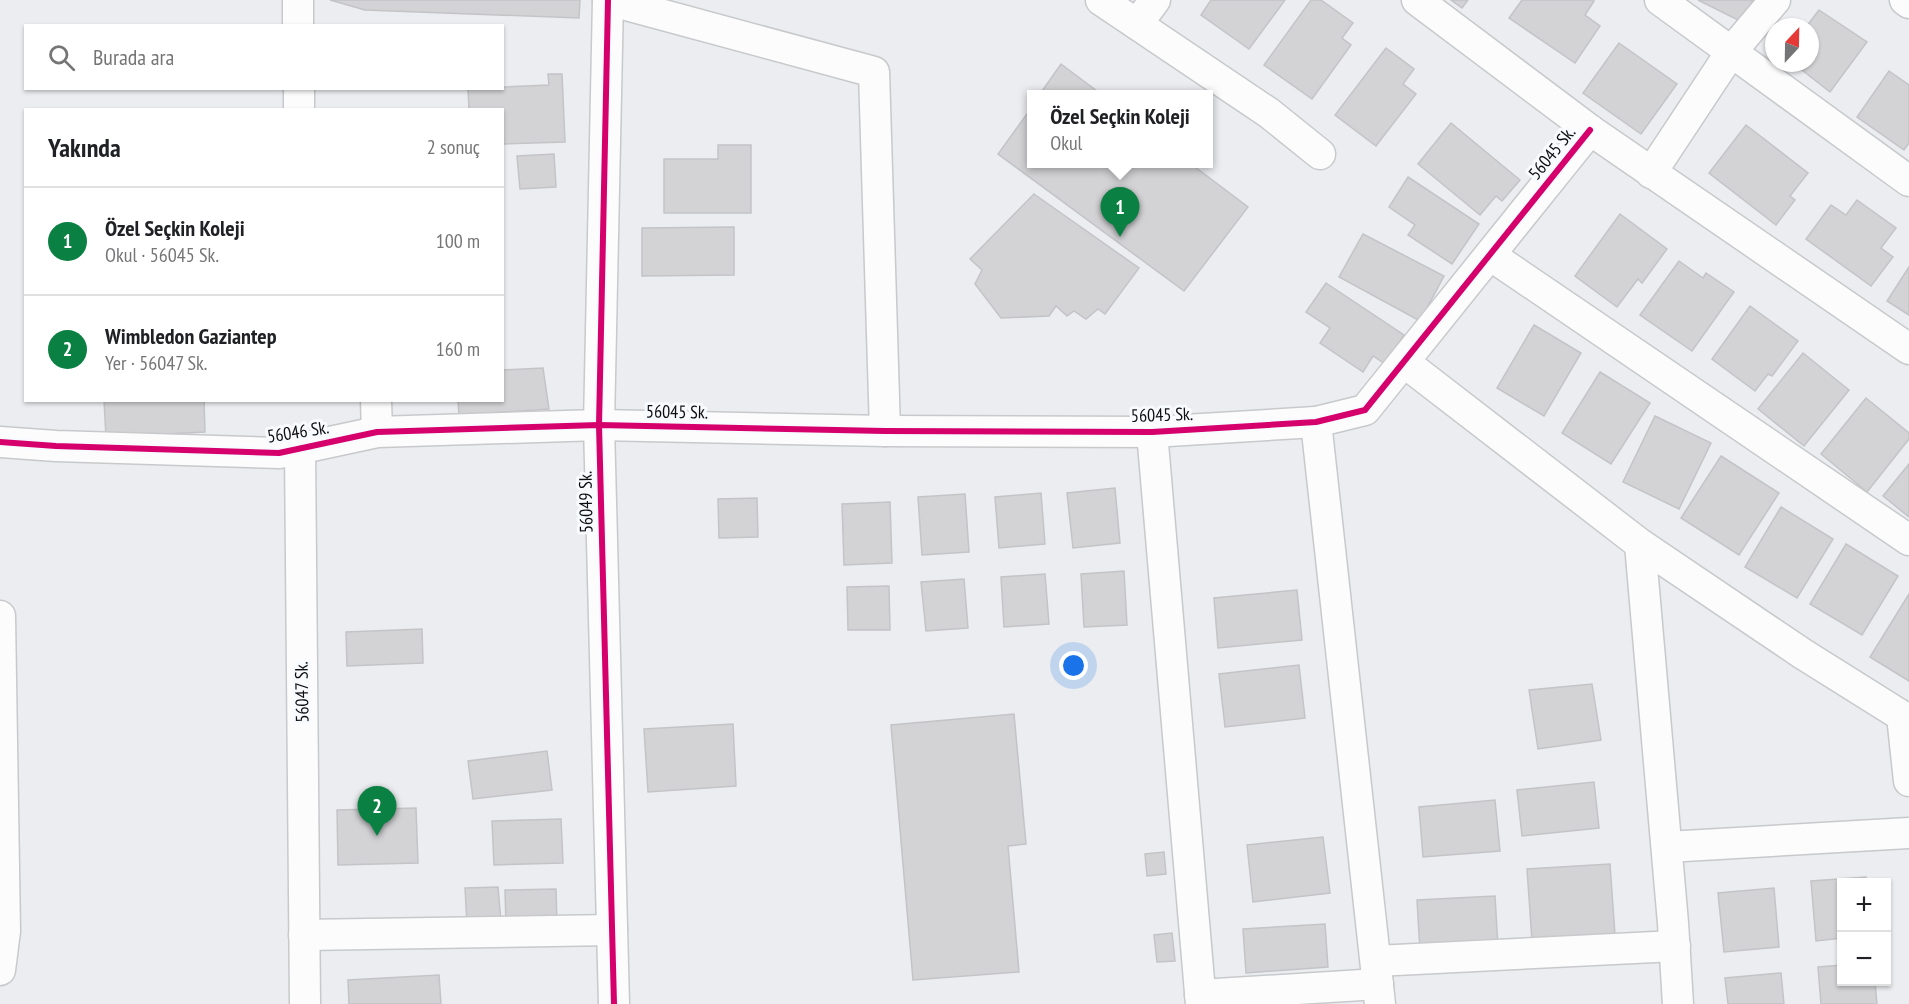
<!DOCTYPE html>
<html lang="tr">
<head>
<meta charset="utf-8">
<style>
  body { margin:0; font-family:"PT Sans Narrow",sans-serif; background:#f2f2f2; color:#202124 }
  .controls { position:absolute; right:18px; bottom:18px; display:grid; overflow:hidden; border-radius:0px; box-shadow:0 2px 4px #0004 }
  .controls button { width:54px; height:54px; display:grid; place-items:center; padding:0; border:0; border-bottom:2px solid #e0e0e0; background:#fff; color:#202124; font:30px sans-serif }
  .compass { position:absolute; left:1765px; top:18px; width:54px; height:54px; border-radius:50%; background:#fff; box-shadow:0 2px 4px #0004; rotate:22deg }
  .you { position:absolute; left:1074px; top:666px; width:21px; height:21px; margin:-15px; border:4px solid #fff; border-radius:50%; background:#1a73e8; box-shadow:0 0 0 9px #1a73e833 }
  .badge { display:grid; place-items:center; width:39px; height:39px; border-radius:50%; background:#0b8043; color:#fff; font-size:20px; font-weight:700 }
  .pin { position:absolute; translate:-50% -50px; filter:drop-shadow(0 2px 3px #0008) }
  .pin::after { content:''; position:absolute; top:32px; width:21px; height:18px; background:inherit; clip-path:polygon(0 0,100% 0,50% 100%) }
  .popup { position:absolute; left:1027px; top:90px; width:186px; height:78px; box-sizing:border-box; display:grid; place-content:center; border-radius:0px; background:#fff; filter:drop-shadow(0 2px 4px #0005); font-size:20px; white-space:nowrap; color:#757577 }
  .popup b { font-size:22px; color:#202124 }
  .popup::after { content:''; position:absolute; left:50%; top:100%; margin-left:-12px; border:12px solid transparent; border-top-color:#fff }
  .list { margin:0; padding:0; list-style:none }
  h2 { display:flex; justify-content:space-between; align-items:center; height:78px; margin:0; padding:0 24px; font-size:26px }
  h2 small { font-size:20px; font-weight:400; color:#757577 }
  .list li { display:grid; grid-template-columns:39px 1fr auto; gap:18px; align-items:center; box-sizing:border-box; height:108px; padding:0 24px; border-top:2px solid #e0e0e0 }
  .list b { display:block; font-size:22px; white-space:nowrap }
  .list p { margin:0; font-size:20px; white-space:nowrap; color:#757577 }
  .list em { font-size:20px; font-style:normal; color:#757577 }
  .icon { flex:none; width:33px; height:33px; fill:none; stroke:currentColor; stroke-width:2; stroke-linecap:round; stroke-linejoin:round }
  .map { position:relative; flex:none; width:1909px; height:1004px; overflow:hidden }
  .search { position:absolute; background:#fff; box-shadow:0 2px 4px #0004; left:24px; top:24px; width:480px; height:66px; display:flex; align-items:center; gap:15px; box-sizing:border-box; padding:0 21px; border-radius:0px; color:#757577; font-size:22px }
  .panel { position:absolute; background:#fff; box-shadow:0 2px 4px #0004; left:24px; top:108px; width:480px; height:294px; border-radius:0px }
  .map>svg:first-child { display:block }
  .building { fill:#d3d3d6; stroke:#c4c4c7; stroke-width:1.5 }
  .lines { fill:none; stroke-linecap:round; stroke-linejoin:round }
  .minor-casing { stroke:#c7c9cb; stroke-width:33 }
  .minor { stroke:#fcfcfd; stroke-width:30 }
  .cycleway-casing { stroke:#f7fafe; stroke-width:10 }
  .cycleway { stroke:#d6006c; stroke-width:6 }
  .labels { text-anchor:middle; stroke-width:6; stroke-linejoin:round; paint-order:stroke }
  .street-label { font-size:18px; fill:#0c0d0e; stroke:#f7fafe }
</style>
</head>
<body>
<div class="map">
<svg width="1909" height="1004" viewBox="0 0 1909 1004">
  <rect width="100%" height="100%" fill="#ebedf0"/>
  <g class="building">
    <polygon points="330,0 580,0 579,18 365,10"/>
    <polygon points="1211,0 1285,0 1249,49 1201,15"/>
    <polygon points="1311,0 1321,0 1353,23 1342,38 1351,45 1312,99 1264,65"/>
    <polygon points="1451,0 1468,0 1462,8"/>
    <polygon points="1522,0 1593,0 1594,1 1585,15 1600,26 1575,63 1509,18"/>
    <polygon points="1698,0 1753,0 1742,22"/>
    <polygon points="1819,10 1867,42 1830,92 1793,63 1810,63 1810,27 1806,27"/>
    <polygon points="1619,43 1677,84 1641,134 1583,93"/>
    <polygon points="1386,48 1414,69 1403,84 1416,94 1376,146 1335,115"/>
    <polygon points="1061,64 1101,94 1040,94"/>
    <polygon points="1889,71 1909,85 1909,143 1904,150 1857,117"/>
    <polygon points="548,74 562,74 565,142 502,144 502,110 469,110 468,88 502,88 502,87 549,85"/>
    <polygon points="1032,107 1032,164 1191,164 1248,207 1184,291 998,154"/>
    <polygon points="1451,123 1520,180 1502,201 1496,196 1480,215 1418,164"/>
    <polygon points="1746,125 1808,173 1790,196 1795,200 1776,225 1709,173"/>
    <polygon points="718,145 751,145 751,213 664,213 664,159 718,159"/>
    <polygon points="554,154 556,187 520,189 517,156"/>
    <polygon points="1408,177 1479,224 1452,264 1408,235 1415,225 1389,207"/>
    <polygon points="1034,194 1139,268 1105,314 1098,309 1086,319 1074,311 1067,316 1056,306 1049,316 1001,318 975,284 982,270 970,259"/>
    <polygon points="1857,200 1896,228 1881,248 1893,257 1871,286 1806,239 1831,205 1846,215"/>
    <polygon points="1620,214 1667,249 1642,283 1638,279 1617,307 1575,276"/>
    <polygon points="734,227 734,275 642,276 642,228"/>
    <polygon points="1363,234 1444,276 1420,321 1339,277"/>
    <polygon points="1679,261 1703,278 1706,273 1734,292 1692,351 1640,315"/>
    <polygon points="1909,267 1909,315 1887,301"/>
    <polygon points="1326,283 1404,335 1385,364 1373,356 1363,372 1320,343 1330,328 1306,312"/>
    <polygon points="1750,306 1798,341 1772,376 1768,374 1755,391 1712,359"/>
    <polygon points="1534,325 1581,353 1544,416 1497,388"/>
    <polygon points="1803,353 1849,390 1804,446 1758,409"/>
    <polygon points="543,368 549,409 459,415 458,400 502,400 502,370"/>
    <polygon points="1600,372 1650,403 1611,464 1562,433"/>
    <polygon points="1866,398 1909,433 1909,439 1867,492 1821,454"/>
    <polygon points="104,400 204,400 205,432 106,437"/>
    <polygon points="1655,416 1711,443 1679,509 1623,482"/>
    <polygon points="1721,456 1779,493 1739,555 1681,518"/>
    <polygon points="1909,464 1909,517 1883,496"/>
    <polygon points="1115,488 1120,543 1073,548 1067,493"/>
    <polygon points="1041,493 1045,544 999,548 995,497"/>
    <polygon points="965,494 969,552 922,555 918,497"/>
    <polygon points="757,498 758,537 719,538 718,499"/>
    <polygon points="890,502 892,563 844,565 842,504"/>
    <polygon points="1781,507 1833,539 1797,598 1745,567"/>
    <polygon points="1846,544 1898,576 1862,635 1810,604"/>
    <polygon points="1124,571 1127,625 1084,627 1081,574"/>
    <polygon points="1045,574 1049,624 1004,627 1001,577"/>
    <polygon points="964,579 968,628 926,631 921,582"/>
    <polygon points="889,586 890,630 848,630 847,587"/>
    <polygon points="1297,590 1302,640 1218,648 1214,598"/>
    <polygon points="1909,594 1909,681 1870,657"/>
    <polygon points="422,629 423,663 347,666 346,632"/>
    <polygon points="1299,665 1305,718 1225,727 1219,674"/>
    <polygon points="1592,684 1601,740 1538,749 1529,690"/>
    <polygon points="1014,714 1026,844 1008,846 1019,972 913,980 891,725"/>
    <polygon points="733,724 736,786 648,792 644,729"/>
    <polygon points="547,751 552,790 473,799 468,761"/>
    <polygon points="1594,782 1599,828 1522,836 1517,790"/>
    <polygon points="1495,800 1500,851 1423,857 1419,807"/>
    <polygon points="416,808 418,863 338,865 337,810"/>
    <polygon points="561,819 563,863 494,865 492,821"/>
    <polygon points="1323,837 1330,893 1253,902 1247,845"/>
    <polygon points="1164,852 1166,874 1147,876 1145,854"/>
    <polygon points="1610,864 1615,935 1532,941 1527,869"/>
    <polygon points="1866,877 1867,882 1842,882 1842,938 1816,941 1811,881"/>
    <polygon points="498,887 501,922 467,924 465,888"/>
    <polygon points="1774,888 1779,947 1724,952 1718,893"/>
    <polygon points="556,889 557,923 506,924 505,890"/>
    <polygon points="1495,896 1498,947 1420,951 1417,900"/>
    <polygon points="1325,924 1328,967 1246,973 1243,929"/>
    <polygon points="1172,933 1175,961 1157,962 1154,935"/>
    <polygon points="1842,965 1842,982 1875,982 1877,1004 1821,1004 1818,967"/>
    <polygon points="1781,973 1784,1004 1728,1004 1725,978"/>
    <polygon points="439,975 441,1004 349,1004 348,980"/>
  </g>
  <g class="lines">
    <g class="minor-casing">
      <g id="minor">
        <polyline points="298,0 298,26"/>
        <polyline points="608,0 599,425 614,1004"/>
        <polyline points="608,0 874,72 885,431"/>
        <polyline points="1101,0 1269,113 1320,154"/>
        <polyline points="1417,0 1590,130 1909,349"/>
        <polyline points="1660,0 1909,181"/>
        <polyline points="1905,0 1909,3"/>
        <polyline points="1137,24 1155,0"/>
        <polyline points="299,88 299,110"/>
        <polyline points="1651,173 1731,52 1775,0"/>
        <polyline points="1490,255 1909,540"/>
        <polyline points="1404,362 1640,544 1803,654 1902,716 1909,718"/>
        <polyline points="376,400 377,432"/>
        <polyline points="1316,422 1380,1004"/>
        <polyline points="1152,432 1201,1004"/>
        <polyline points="0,442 56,446 279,453 377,432 599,425 885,431 1152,432 1316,422 1365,410 1590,130"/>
        <polyline points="300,449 305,1004"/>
        <polyline points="1640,544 1673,923 1678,1004"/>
        <polyline points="0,616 5,931 0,970"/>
        <polyline points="1902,716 1909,781"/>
        <polyline points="1667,847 1909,833"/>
        <polyline points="304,935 612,930"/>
        <polyline points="1376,961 1675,946"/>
        <polyline points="1200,995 1378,984"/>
      </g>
    </g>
    <use href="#minor" class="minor"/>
    <g class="cycleway-casing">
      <g id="cycleway">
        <polyline points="608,0 599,425 614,1004"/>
        <polyline points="0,442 56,446 279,453 377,432 599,425 885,431 1152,432 1316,422 1365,410 1590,130"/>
      </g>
    </g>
    <use href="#cycleway" class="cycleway"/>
  </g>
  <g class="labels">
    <g class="street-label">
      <text transform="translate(1552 153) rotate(-51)" y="6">56045 Sk.</text>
      <text transform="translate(677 412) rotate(1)" y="6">56045 Sk.</text>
      <text transform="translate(1162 415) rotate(-2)" y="6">56045 Sk.</text>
      <text transform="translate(298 432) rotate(-9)" y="6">56046 Sk.</text>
      <text transform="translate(586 502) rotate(-91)" y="6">56049 Sk.</text>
      <text transform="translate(302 692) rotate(-91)" y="6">56047 Sk.</text>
    </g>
  </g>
</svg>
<div class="controls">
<button>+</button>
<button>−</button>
</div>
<svg class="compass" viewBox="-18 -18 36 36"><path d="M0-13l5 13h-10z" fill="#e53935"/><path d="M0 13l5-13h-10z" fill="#757577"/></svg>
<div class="you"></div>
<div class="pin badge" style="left:1120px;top:237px">1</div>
<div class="popup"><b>Özel Seçkin Koleji</b>Okul</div>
<div class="pin badge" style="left:377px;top:836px">2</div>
<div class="search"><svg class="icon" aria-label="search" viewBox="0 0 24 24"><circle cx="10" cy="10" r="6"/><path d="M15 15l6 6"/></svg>Burada ara</div>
<section class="panel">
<h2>Yakında<small>2 sonuç</small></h2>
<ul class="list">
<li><span class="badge">1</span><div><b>Özel Seçkin Koleji</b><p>Okul · 56045 Sk.</p></div><em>100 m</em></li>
<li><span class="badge">2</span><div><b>Wimbledon Gaziantep</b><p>Yer · 56047 Sk.</p></div><em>160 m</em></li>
</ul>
</section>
</div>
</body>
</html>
